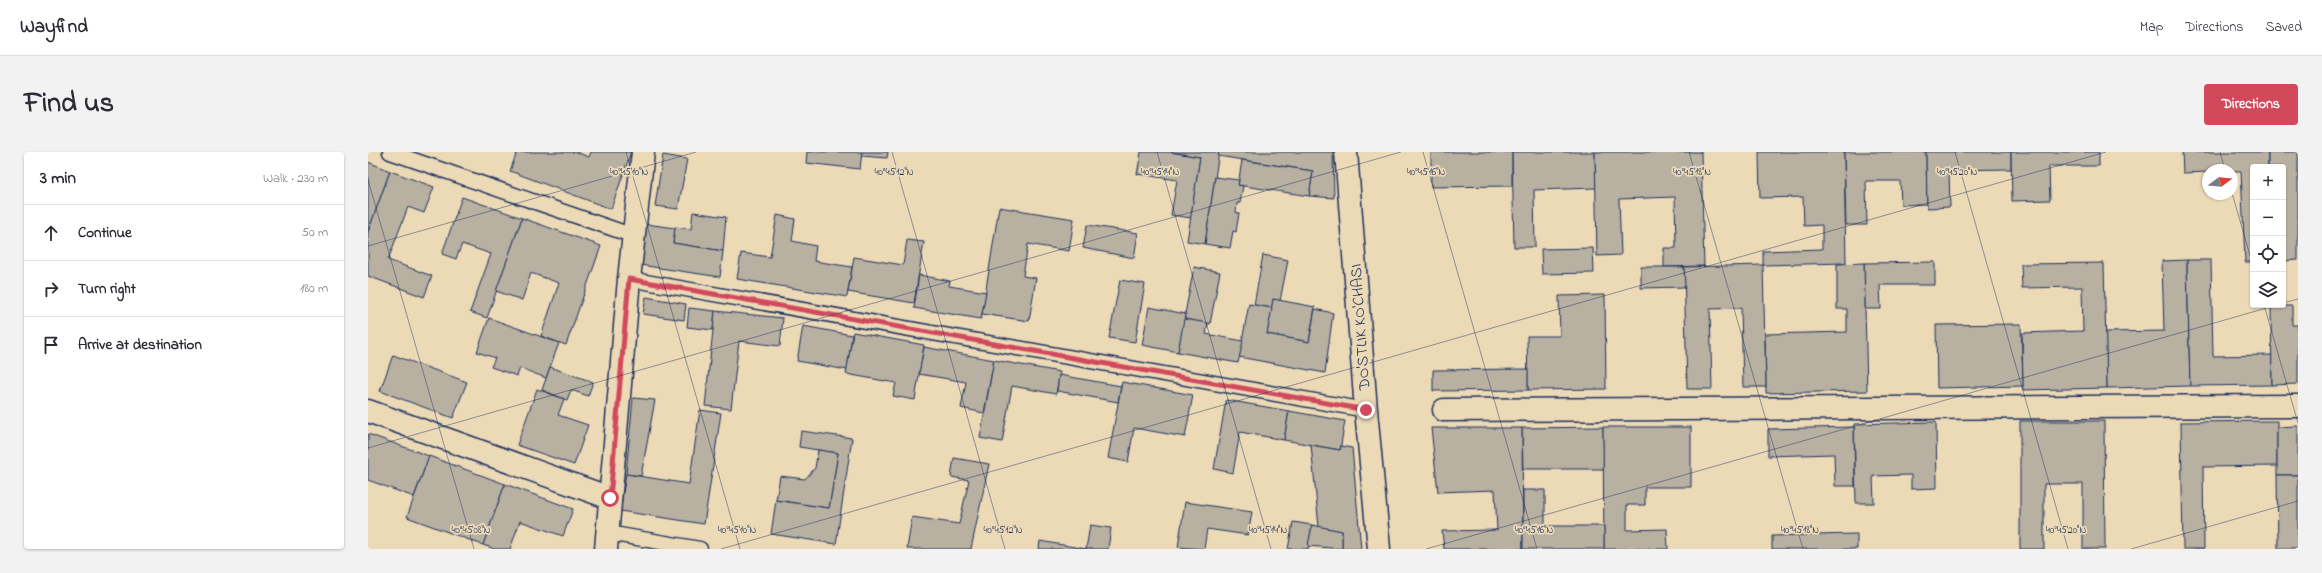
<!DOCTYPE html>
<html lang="en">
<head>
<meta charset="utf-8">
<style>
  body { margin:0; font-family:"Indie Flower",sans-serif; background:#f2f2f3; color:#2b2b33 }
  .controls { position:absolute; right:12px; top:12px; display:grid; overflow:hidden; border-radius:4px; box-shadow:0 1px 3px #0004 }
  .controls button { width:36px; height:36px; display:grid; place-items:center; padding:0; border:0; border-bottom:1px solid #e1e1e2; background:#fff; color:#2b2b33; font:20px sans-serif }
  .compass { position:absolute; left:1834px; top:12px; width:36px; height:36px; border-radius:50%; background:#fff; box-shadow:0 1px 3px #0004; rotate:74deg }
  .stop { position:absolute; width:12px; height:12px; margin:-9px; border:3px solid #d1495b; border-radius:50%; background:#fff }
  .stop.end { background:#d1495b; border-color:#fff; box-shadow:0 1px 4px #0008 }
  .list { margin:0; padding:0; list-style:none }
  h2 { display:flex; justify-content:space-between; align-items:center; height:52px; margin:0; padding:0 16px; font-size:17px }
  h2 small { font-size:13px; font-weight:400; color:#7c7c81 }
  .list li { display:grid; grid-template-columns:26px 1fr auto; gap:12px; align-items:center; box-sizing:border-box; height:56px; padding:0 16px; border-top:1px solid #e1e1e2 }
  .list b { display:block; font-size:15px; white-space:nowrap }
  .list em { font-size:13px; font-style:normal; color:#7c7c81 }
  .icon { flex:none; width:22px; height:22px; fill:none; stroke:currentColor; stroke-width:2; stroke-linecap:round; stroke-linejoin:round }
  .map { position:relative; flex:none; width:1930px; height:397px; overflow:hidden; border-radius:4px }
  header { display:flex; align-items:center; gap:24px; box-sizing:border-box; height:56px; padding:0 20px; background:#fff; border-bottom:1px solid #e1e1e2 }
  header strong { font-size:19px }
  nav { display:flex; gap:22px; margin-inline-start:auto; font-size:14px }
  .intro { display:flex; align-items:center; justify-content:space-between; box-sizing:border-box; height:96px; padding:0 24px }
  h1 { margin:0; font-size:28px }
  .button { padding:10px 18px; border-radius:4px; background:#d1495b; color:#fff; font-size:14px; font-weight:700 }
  main { display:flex; gap:24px; padding:0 24px }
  aside { flex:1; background:#fff; border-radius:4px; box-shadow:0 1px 3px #0004 }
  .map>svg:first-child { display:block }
  .building { fill:#b8b0a1; stroke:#1b2f5e }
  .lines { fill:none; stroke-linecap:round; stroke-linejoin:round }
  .lane-casing { stroke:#1b2f5e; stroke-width:17 }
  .street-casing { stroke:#1b2f5e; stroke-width:25 }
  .secondary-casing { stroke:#1b2f5e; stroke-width:25 }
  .lane { stroke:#ecdab7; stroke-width:14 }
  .street { stroke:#ecdab7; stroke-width:22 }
  .secondary { stroke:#ecdab7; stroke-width:22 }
  .route { stroke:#d1495b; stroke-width:5 }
  .ticks { fill:none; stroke:#1b2f5e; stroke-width:1; stroke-opacity:0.45 }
  .labels { text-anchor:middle; stroke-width:3.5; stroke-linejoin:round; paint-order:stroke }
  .street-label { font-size:16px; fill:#1b2f5e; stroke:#ecdab7 }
  .ticks-label { font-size:10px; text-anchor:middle; fill:#1b2f5e; stroke:#ecdab7; stroke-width:3.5; stroke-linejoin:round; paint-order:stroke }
</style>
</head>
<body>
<header>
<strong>Wayfind</strong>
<nav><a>Map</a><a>Directions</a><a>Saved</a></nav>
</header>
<div class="intro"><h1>Find us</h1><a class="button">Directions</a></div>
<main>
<aside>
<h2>3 min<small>Walk · 230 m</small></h2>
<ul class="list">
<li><svg class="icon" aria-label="ahead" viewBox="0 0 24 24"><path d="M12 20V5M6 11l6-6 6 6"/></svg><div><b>Continue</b></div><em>50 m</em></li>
<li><svg class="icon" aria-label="right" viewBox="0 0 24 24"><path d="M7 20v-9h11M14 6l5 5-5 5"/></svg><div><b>Turn right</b></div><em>180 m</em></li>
<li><svg class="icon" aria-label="arrive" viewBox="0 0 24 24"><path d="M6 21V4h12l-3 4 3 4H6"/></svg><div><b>Arrive at destination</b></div></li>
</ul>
</aside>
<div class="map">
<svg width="1930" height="397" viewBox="0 0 1930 397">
  <rect width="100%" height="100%" fill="#ecdab7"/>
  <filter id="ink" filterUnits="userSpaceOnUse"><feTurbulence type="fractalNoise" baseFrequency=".025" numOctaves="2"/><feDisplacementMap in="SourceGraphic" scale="8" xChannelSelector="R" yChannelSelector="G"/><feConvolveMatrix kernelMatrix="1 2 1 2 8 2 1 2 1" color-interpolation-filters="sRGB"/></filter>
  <g filter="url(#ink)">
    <g class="building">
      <polygon points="149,0 208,0 221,5 223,0 263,0 243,57 142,19"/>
      <polygon points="439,0 494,0 492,17 438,11"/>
      <polygon points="494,0 520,0 519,6 493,4"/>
      <polygon points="773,0 803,0 832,5 823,66 803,63 809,28 769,22"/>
      <polygon points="803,0 851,0 837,92 819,89 832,5"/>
      <polygon points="851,0 965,0 966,46 941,44 945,19 850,4"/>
      <polygon points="1063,0 1144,0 1144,34 1063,35"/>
      <polygon points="1144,0 1227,0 1228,36 1166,38 1167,95 1146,95"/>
      <polygon points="1227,0 1333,0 1336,114 1296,115 1296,96 1308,96 1307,45 1251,47 1253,103 1229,104"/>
      <polygon points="1391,0 1476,0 1478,111 1395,113 1395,99 1454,97 1454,73 1436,74 1435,45 1392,46"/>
      <polygon points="1476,0 1558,0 1559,52 1533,53 1532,29 1498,29 1499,73 1478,73"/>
      <polygon points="1558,0 1643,0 1643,17 1581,18 1582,55 1559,56"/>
      <polygon points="1643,0 1731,0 1731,14 1681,14 1682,48 1644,49"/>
      <polygon points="1814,0 1900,0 1900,15 1885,15 1885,110 1877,110 1873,19 1840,18 1840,20 1815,21"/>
      <polygon points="1900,0 1930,0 1930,108 1915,109 1915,15 1900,15"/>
      <polygon points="295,3 319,7 310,57 287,54"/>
      <polygon points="874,8 945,19 941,44 870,33"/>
      <polygon points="0,10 22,19 0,80"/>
      <polygon points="22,19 66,35 56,61 40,55 20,108 64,124 56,145 0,124 0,80"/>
      <polygon points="847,25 871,28 870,33 875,34 872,51 869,51 868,61 871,61 868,80 865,79 862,96 837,92"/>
      <polygon points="94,45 154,66 119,166 102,160 123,102 94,92 88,107 74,102"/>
      <polygon points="631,55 706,67 701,99 660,92 655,124 668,126 661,169 614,162"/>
      <polygon points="325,60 358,65 355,99 305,91 307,75 323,77"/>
      <polygon points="409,63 427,67 424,89 448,94 446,109 484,115 479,145 369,127 373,101 402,105"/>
      <polygon points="154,66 233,94 198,193 173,184 191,131 163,121 154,148 128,139"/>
      <polygon points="278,72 307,76 305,91 355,99 352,125 272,113"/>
      <polygon points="719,73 770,81 766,106 715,96"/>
      <polygon points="539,88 556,90 546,151 480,140 486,105 535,113"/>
      <polygon points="1225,96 1226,121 1174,122 1173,97"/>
      <polygon points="895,103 920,108 912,149 905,147 904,156 886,153"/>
      <polygon points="1819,108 1822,234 1739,236 1737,180 1796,179 1794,109"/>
      <polygon points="1819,108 1843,108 1845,204 1904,203 1904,233 1822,234"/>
      <polygon points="1567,110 1567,133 1512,133 1513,157 1497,157 1496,111"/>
      <polygon points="1496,111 1499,239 1398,241 1397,182 1479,180 1479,157 1469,157 1469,112"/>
      <polygon points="1736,111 1739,236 1655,238 1654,181 1715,179 1714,135 1654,136 1653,112"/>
      <polygon points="1395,113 1398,235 1375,235 1373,156 1342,157 1344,237 1319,237 1316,115"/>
      <polygon points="826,115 852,120 842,172 816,167"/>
      <polygon points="1273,115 1316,115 1317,135 1273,136"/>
      <polygon points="551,123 582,129 581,134 618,140 613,167 546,156"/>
      <polygon points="752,128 777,132 767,190 741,186"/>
      <polygon points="1237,143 1238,237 1160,238 1159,184 1192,184 1191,144"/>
      <polygon points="278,145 318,152 316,168 275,162"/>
      <polygon points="905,147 947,155 941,190 899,182"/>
      <polygon points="881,152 904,156 899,182 941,190 947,157 965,161 957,221 871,205"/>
      <polygon points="1903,154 1924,154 1924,173 1930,173 1930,232 1904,233"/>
      <polygon points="781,155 818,162 810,200 774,193"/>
      <polygon points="321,156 347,159 345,178 319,175"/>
      <polygon points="347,159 415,166 412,194 371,189 363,257 337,254"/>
      <polygon points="121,166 191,191 178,226 152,216 149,224 123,215 127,206 109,200"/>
      <polygon points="816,167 840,171 838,182 875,189 870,211 810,200"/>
      <polygon points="1653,172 1655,234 1569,236 1568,173"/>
      <polygon points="435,174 484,183 479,218 429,209"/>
      <polygon points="485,180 556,193 547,248 525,244 528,231 478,222"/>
      <polygon points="556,195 626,208 616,261 593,256 598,230 551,222"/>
      <polygon points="25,203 99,230 85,266 12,239"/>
      <polygon points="626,208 692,220 688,242 644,234 634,290 612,286"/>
      <polygon points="182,215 225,230 220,244 203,238 199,248 174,238"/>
      <polygon points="1160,217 1160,238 1065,239 1065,218"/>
      <polygon points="691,223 753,234 750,250 689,239"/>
      <polygon points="754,230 825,243 817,285 766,276 760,310 740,306"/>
      <polygon points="169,237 196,247 190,263 220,273 206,313 149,293"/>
      <polygon points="265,246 287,248 273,324 258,322"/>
      <polygon points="858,248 921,259 916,288 872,280 865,321 846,317"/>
      <polygon points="332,258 353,261 336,372 252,359 258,322 321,332"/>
      <polygon points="921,259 977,269 972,298 916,288"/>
      <polygon points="1652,269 1736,269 1737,397 1715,397 1715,332 1676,332 1676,397 1652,397"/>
      <polygon points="1909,269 1909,314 1835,315 1836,397 1815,397 1813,270"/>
      <polygon points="1568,270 1569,336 1543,337 1543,323 1505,324 1506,351 1488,351 1486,272"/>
      <polygon points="1930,274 1930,323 1909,323 1909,275"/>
      <polygon points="1235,275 1236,317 1155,317 1154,276"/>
      <polygon points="1235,275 1323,275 1323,335 1277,335 1277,353 1259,353 1259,378 1299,377 1300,397 1236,397"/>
      <polygon points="1486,275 1487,334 1467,334 1466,302 1400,304 1400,277"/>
      <polygon points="1063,276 1154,276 1155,397 1076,397 1074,379 1129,378 1127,338 1070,340"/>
      <polygon points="433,279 484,286 468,392 403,382 408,348 461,356 470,301 431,295"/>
      <polygon points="0,282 61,304 46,345 0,328"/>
      <polygon points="943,293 972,298 973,294 984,296 993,397 974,397 974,379 951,375"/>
      <polygon points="450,298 470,301 461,356 408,348 412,324 437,327 447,316"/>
      <polygon points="61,304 137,332 115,393 39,365"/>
      <polygon points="586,306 621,312 603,397 539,397 544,365 591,372 601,328 583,325"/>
      <polygon points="1909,323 1930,323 1930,396 1910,396"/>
      <polygon points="137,332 205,357 195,384 152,369 142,397 127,397 115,393"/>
      <polygon points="1155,338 1177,338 1177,374 1236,374 1236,397 1155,397"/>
      <polygon points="817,350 884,360 880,383 839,377 836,397 810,395"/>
      <polygon points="925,370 944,373 940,397 920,397"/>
      <polygon points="722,373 743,376 740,397 718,397"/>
      <polygon points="944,373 974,379 974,397 940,394"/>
      <polygon points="1489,382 1489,397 1404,397 1404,384"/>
      <polygon points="672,389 718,397 671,397"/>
    </g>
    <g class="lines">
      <g class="lane-casing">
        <g id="lane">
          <polyline points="22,0 266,84"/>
          <polyline points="261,127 998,258"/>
          <polyline points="240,381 332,397"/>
        </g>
      </g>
      <g class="street-casing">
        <g id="street">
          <polyline points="1076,258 1930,254"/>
          <polyline points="0,259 242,346"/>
          <polyline points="238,397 261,127 275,0"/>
        </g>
      </g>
      <g class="secondary-casing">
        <polyline id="secondary" points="978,0 998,258 1011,397"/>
      </g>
      <use href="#lane" class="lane"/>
      <use href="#street" class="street"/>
      <use href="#secondary" class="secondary"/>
    </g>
  </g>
  <g class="lines" filter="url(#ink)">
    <polyline class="route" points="242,346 261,127 998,258"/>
  </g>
  <path class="ticks" d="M258,0L372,397M524,0L637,397M789,0L903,397M1055,0L1169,397M1321,0L1435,397M1587,0L1700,397M1852,0L1857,18M0,28L106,397M1864,41L1885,114M0,94L328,0M1915,151L1930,147M1896,153L1930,271M0,296L1033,0M353,397L1738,0M1058,397L1909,153M1763,397L1930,349"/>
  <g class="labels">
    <g class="street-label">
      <text transform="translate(991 175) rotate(-94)" y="6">DO'STLIK KO'CHASI</text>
    </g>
  </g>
  <g class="ticks-label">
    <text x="261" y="23">40°45'10"N</text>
    <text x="526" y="23">40°45'12"N</text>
    <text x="792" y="23">40°45'14"N</text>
    <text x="1058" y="23">40°45'16"N</text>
    <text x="1324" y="23">40°45'18"N</text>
    <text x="1589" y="23">40°45'20"N</text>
    <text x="369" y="381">40°45'10"N</text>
    <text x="1166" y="381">40°45'16"N</text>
    <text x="1698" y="381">40°45'20"N</text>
    <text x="103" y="381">40°45'08"N</text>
    <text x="635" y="381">40°45'12"N</text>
    <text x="900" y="381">40°45'14"N</text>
    <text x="1432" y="381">40°45'18"N</text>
  </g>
</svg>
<div class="controls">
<button>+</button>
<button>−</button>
<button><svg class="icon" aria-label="locate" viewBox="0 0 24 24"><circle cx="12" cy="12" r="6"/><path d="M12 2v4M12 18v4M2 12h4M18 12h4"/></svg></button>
<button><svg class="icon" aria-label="layers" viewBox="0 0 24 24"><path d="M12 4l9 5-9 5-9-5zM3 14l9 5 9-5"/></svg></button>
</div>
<svg class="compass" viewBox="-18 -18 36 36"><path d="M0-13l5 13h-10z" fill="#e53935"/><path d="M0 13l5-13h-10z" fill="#7c7c81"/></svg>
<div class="stop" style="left:242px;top:346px"></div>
<div class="stop end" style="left:998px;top:258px"></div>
</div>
</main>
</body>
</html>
